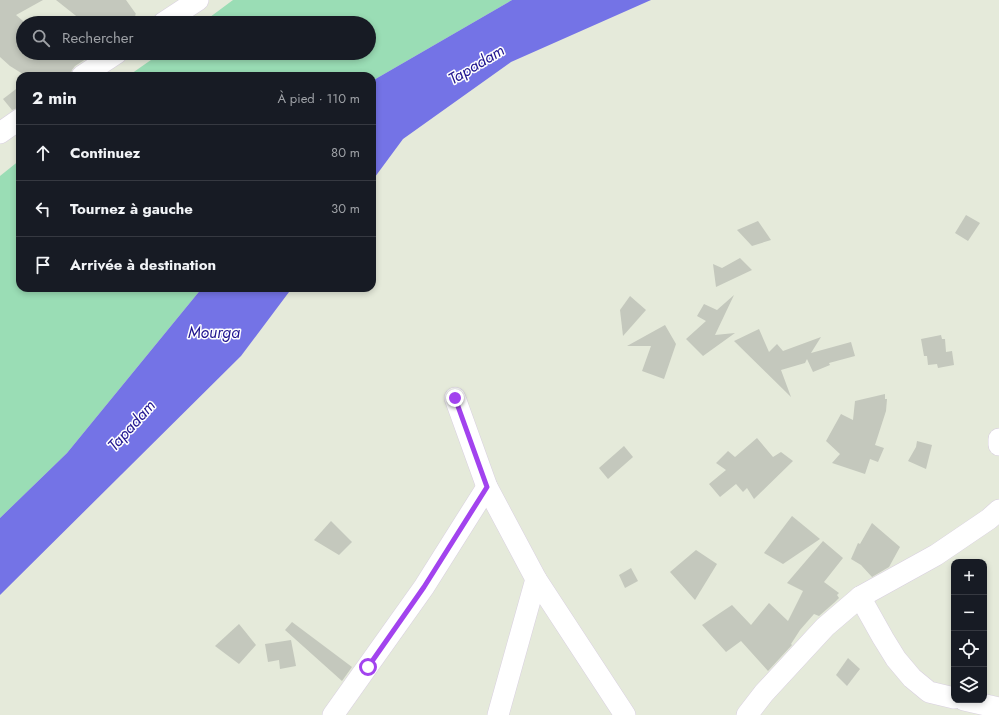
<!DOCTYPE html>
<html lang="fr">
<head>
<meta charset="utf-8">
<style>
  body { margin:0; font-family:Jost,sans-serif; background:#20242c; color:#f1f3f6 }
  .controls { position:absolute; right:12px; bottom:12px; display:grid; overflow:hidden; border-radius:8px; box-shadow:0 2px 6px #0003 }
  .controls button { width:36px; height:36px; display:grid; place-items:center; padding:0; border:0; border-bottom:1px solid #363941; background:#171b24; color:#f1f3f6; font:20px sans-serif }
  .stop { position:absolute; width:12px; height:12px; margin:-9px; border:3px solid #a243ee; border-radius:50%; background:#fff }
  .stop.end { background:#a243ee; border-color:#fff; box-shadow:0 1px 4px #0008 }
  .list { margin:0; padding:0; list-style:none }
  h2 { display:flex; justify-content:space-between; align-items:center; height:52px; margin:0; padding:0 16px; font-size:17px }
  h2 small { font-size:13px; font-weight:400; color:#9ea1a6 }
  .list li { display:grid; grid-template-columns:26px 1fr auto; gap:12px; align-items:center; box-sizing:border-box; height:56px; padding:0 16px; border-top:1px solid #363941 }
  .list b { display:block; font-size:15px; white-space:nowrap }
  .list em { font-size:13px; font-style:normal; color:#9ea1a6 }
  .icon { flex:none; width:22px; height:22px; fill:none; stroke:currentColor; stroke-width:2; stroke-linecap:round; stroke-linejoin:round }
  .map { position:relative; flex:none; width:999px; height:715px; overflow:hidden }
  .search { position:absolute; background:#171b24; box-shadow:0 2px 6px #0003; left:16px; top:16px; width:360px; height:44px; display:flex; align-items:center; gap:10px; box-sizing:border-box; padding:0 14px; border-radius:22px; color:#9ea1a6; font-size:15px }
  .panel { position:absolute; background:#171b24; box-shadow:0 2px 6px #0003; left:16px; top:72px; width:360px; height:220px; border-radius:12px }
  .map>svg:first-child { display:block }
  .green { fill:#9addb5 }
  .water { fill:#7473e6 }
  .building { fill:#c4c8bd }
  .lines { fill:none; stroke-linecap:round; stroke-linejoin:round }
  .minor-casing { stroke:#d9d0e0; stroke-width:22 }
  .minor { stroke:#fff; stroke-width:21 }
  .route { stroke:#a243ee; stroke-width:5 }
  .labels { text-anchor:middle; stroke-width:3; stroke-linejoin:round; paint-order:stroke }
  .water-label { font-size:16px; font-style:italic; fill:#20158f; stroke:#fff }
</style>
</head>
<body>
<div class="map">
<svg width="999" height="715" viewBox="0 0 999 715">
  <rect width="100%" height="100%" fill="#e5eada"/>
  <g class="green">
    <polygon points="233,0 512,0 372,81 372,76 128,76 161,53 369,53 369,23 202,23"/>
    <polygon points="20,160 20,288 202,288 67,453 0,518 0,176"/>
  </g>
  <g class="water">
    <polygon points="512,0 651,0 511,62 403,139 372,181 372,81"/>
    <polygon points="202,288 292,288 241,356 0,595 0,518 67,453"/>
  </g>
  <g class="building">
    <polygon points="0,0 43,0 16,15 23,21 23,53 95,53 75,66 72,70 70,76 26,76 10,66 0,57"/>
    <polygon points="56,0 126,0 136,14 135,15 140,23 85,23"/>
    <polygon points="20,86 20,107 12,110 3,99"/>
    <polygon points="966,215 980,223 968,241 955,233"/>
    <polygon points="758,221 771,240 752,246 737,230"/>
    <polygon points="740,258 752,270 716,287 713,264 722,268"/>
    <polygon points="734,295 715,335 735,333 703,356 686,339 706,321 697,316 704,304 717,310"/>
    <polygon points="630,296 646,310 623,336 620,310"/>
    <polygon points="665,325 676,344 664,379 642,371 651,346 627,346"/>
    <polygon points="759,329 769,352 777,344 783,351 821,337 811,353 851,342 855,356 829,363 830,365 813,372 807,359 805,363 781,370 791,397 734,341"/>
    <polygon points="941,335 942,339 945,339 946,352 952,351 954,365 938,368 937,364 928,365 927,356 924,356 921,339"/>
    <polygon points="885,394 885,399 887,399 886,411 875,445 884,448 878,462 870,459 865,474 832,463 840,454 826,441 841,414 853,420 855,401"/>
    <polygon points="757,438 773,457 781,452 793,461 754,499 747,488 743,492 736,484 720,497 709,484 726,470 716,463 728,451 735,457"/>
    <polygon points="917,441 932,445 926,469 908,461 916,447"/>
    <polygon points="624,446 633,457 608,479 599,468"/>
    <polygon points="792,516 820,539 783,564 764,553"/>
    <polygon points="331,521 352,542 339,555 314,540"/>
    <polygon points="872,523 900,547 889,567 872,577 861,565 851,559 858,543 860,544"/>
    <polygon points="823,541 843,558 824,582 839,593 837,595 839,598 835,602 819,616 814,614 800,630 791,644 792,645 768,671 741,641 726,652 702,625 732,605 751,625 769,603 788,621 803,591 787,583"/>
    <polygon points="696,550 717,564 695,600 670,572"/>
    <polygon points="631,568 638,581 625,588 619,575"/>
    <polygon points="292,622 352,667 342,681 285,630"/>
    <polygon points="239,624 256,645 239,664 215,646"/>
    <polygon points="291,640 296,666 280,669 279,660 268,662 265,644"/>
    <polygon points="848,658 860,669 847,686 836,675"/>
  </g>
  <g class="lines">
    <g class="minor-casing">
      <g id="minor">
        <polyline points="163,23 198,0"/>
        <polyline points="82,76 117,53"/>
        <polyline points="0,133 20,119"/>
        <polyline points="455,398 487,487 536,579 625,715"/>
        <polyline points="999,439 999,445"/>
        <polyline points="860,597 883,638 896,659 912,678 929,692 954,698"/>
        <polyline points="964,700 999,708"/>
        <polyline points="333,715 424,587 487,487"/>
        <polyline points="498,715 536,579"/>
        <polyline points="747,715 764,693 825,627 860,597 936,555 989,519 999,510"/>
      </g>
    </g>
    <use href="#minor" class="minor"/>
  </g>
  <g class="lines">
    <polyline class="route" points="368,667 424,587 487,487 455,398"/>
  </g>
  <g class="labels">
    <g class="water-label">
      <text transform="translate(476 64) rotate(-31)" y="6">Tapadam</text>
      <text x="214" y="338">Mourga</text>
      <text transform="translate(131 425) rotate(-48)" y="6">Tapadam</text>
    </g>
  </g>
</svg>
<div class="controls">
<button>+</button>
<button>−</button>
<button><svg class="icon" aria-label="locate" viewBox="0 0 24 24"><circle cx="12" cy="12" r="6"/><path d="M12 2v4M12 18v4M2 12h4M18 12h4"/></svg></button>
<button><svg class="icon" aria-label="layers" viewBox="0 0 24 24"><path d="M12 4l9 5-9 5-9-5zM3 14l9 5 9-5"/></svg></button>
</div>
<div class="stop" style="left:368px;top:667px"></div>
<div class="stop end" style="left:455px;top:398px"></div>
<div class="search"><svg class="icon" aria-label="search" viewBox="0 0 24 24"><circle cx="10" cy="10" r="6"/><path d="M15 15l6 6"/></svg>Rechercher</div>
<section class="panel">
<h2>2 min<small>À pied · 110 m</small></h2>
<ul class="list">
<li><svg class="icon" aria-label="ahead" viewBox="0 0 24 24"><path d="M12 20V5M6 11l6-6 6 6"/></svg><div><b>Continuez</b></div><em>80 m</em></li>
<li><svg class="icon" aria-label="left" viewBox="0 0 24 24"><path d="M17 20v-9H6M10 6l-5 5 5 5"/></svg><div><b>Tournez à gauche</b></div><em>30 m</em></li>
<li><svg class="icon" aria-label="arrive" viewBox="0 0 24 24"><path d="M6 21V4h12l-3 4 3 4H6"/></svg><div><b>Arrivée à destination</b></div></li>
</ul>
</section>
</div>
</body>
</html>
